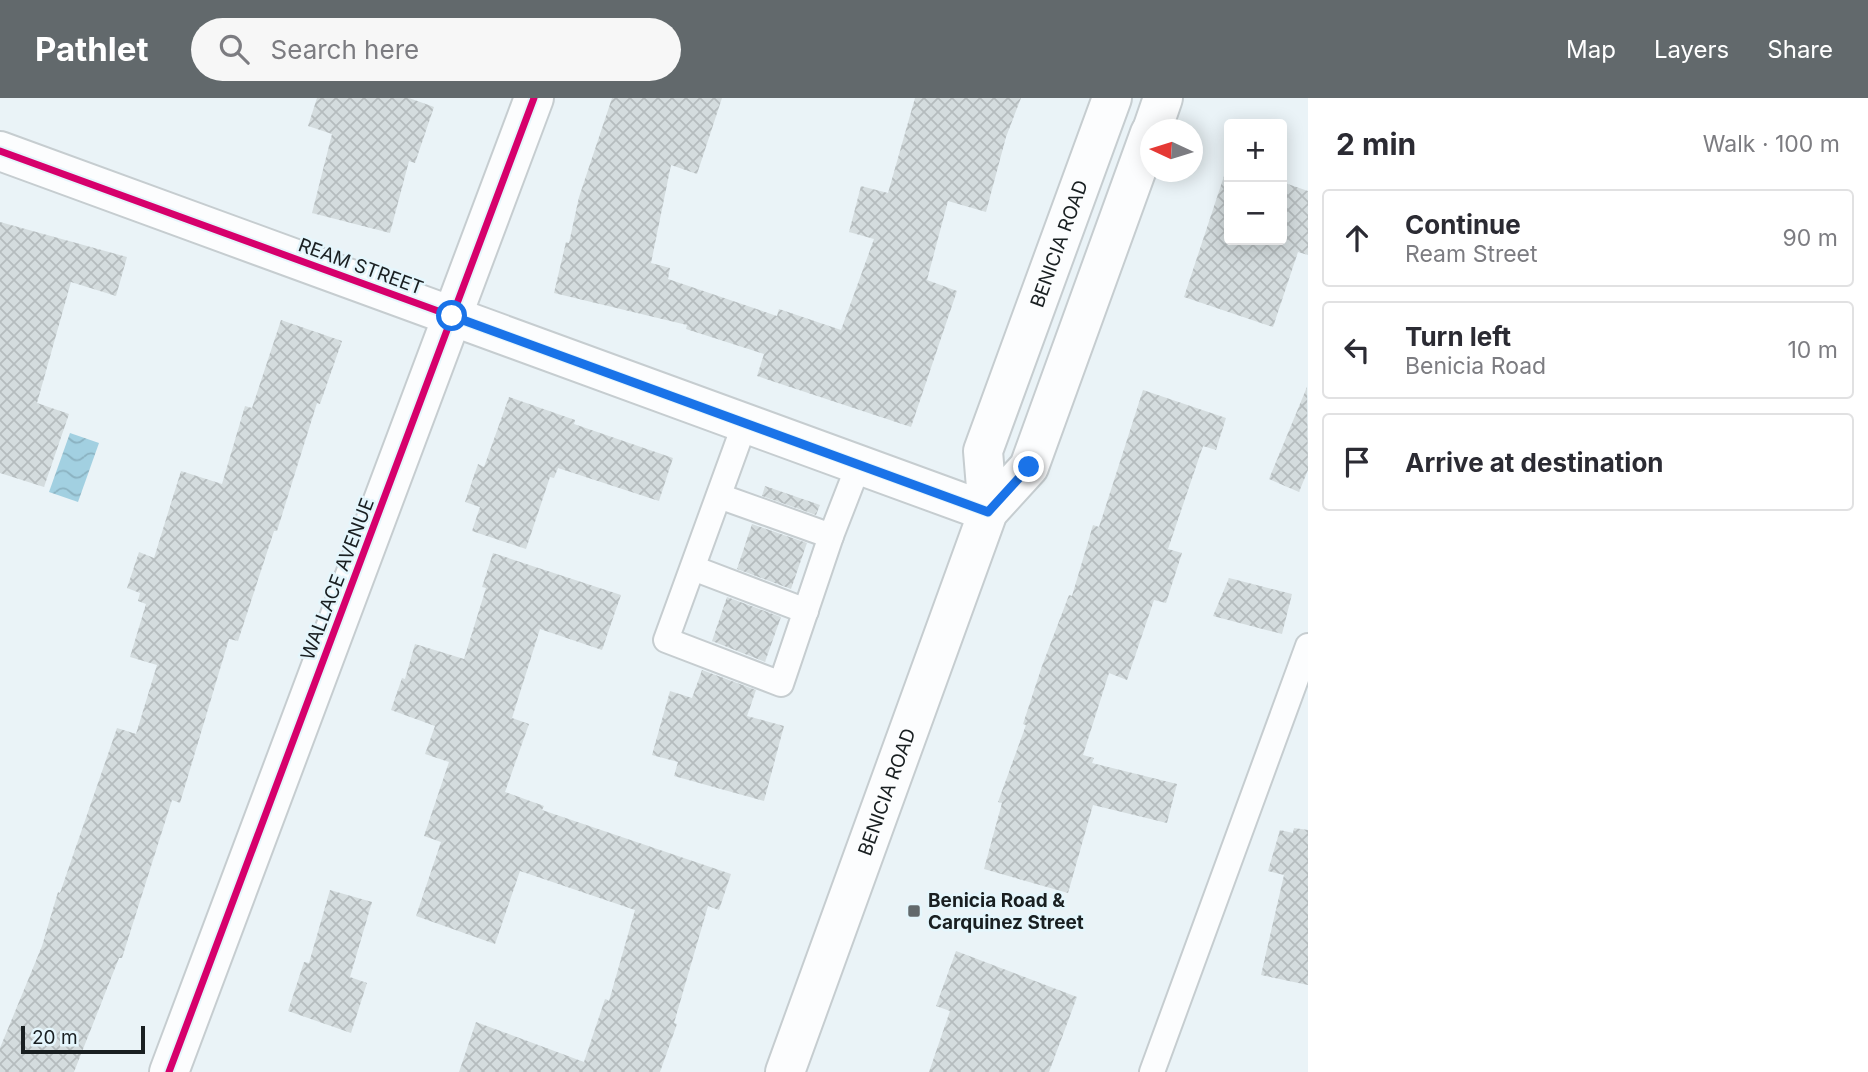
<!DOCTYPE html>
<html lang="en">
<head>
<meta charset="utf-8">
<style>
  body { margin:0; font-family:Inter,sans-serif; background:#f7f7f7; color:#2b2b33 }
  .controls { position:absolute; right:21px; top:21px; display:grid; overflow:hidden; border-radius:7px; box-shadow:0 4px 18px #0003 }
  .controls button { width:63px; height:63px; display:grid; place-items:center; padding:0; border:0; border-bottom:2px solid #e1e1e2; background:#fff; color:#2b2b33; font:35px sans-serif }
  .compass { position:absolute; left:1140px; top:21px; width:63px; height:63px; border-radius:50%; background:#fff; box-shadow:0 4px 18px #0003; rotate:274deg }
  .scale { position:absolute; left:21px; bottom:18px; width:124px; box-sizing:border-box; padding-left:7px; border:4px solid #191f21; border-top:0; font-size:19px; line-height:24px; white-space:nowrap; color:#191f21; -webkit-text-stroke:5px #e5f6fc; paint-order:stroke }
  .stop { position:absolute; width:21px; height:21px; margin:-16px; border:5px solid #1a73e8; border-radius:50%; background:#fff }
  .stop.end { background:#1a73e8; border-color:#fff; box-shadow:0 2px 7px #0008 }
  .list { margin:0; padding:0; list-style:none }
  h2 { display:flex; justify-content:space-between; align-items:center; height:91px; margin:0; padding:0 28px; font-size:30px }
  h2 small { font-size:23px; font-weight:400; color:#7c7c81 }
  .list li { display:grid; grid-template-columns:46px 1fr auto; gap:21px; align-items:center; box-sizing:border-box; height:98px; margin:0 14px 14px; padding:0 14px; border:2px solid #e1e1e2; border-radius:7px }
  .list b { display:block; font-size:26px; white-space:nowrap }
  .list p { margin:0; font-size:23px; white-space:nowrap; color:#7c7c81 }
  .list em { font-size:23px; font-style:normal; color:#7c7c81 }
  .icon { flex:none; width:38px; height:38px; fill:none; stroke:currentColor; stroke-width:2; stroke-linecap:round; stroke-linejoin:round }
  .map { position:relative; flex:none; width:1308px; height:974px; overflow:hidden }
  header { display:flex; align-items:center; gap:42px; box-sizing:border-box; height:98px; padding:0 35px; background:#62696c; color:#fff }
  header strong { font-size:33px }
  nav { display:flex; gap:38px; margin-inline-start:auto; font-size:24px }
  .search { width:490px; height:63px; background:#f7f7f7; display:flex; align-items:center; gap:18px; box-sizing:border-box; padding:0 24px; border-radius:38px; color:#7c7c81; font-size:26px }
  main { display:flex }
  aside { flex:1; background:#fff }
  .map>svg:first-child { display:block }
  .water { fill:url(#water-waves) }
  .building { fill:url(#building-cross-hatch) }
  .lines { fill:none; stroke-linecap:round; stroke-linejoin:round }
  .lane-casing { stroke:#c6cdd0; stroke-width:28 }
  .street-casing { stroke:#c6cdd0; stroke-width:42 }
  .secondary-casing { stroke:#c6cdd0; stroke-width:42 }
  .lane { stroke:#fcfdfe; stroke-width:24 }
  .street { stroke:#fcfdfe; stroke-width:38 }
  .secondary { stroke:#fcfdfe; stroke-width:38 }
  .cycleway-casing { stroke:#e5f6fc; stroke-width:11 }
  .cycleway { stroke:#d6006c; stroke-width:7 }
  .route { stroke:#1a73e8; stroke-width:9 }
  .poi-dot { fill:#62696c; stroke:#e5f6fc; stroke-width:2.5 }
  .labels { text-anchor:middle; stroke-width:5; stroke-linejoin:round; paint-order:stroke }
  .street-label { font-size:19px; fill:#191f21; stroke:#e5f6fc }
  .poi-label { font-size:19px; font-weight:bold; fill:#191f21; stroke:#e5f6fc; text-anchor:start }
</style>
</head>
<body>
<header>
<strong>Pathlet</strong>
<div class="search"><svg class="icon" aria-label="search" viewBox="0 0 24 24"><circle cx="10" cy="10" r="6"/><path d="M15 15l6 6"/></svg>Search here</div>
<nav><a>Map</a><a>Layers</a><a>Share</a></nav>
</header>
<main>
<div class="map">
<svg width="1308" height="974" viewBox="0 0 1308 974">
  <defs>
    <pattern id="water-waves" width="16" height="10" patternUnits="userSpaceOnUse" patternTransform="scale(1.75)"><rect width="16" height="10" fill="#a2d0e1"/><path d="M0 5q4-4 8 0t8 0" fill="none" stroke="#8bb2c1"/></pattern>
    <pattern id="building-cross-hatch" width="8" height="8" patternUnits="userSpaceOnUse" patternTransform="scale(1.75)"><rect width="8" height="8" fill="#d4dcde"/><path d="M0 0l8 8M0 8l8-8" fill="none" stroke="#b5bcbe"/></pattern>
  </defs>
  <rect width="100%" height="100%" fill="#eaf3f7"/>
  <polygon class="water" points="70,335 99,345 78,404 49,394"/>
  <g class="building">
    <polygon points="317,0 409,0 434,9 415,65 409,63 390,135 312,115 332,36 308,28"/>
    <polygon points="612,0 722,0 697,76 671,67 651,165 670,170 668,181 777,218 779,211 841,232 874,141 849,134 861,88 888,95 915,0 1021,0 1006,39 986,114 948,103 927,182 957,193 911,329 757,278 764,256 686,231 687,227 554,195 566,144 569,145 579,99"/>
    <polygon points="1228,66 1229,142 1282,142 1282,84 1308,93 1308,157 1298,154 1273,229 1184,199"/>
    <polygon points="0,124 127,159 116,198 71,184 37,305 69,316 44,389 0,375"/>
    <polygon points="281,222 342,243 320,306 317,305 277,433 274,433 238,543 229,541 180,705 172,702 122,860 119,860 74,974 0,974 0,950 42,848 58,794 60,795 117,630 136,636 157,567 130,559 146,506 138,503 140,495 127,490 139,454 154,460 181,373 222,386 245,308 252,310"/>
    <polygon points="1307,289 1308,372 1299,394 1269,381"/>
    <polygon points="1143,292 1226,320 1216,352 1203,348 1168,451 1182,455 1166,505 1154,502 1127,582 1109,575 1083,657 1094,660 1092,665 1177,686 1167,725 1093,707 1068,795 984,771 1002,705 998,704 1026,627 1023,626 1042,568 1069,497 1072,498 1093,427 1099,429"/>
    <polygon points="509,299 575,322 574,326 673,360 659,403 558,370 554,380 550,379 526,451 472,433 480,409 465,404 478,366 484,369"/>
    <polygon points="765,388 820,407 816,417 762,398"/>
    <polygon points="752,426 807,445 791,491 737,471"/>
    <polygon points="493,455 621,497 602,552 540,531 512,620 529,626 505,694 544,708 542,712 731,776 719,812 708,808 674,925 677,926 660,974 459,974 476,924 584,964 605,901 609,903 635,812 520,773 495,846 416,818 441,744 424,738 449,664 425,656 435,628 391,612 402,580 405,581 415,546 464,561 486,490 482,489"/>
    <polygon points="1229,480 1292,496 1282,536 1213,518"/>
    <polygon points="727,499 781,519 765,564 712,543"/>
    <polygon points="702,572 756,592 747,618 784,628 764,703 674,678 678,664 652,657 670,593 692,600"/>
    <polygon points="1294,730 1308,732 1308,887 1261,877 1284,777 1268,773 1280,732 1293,735"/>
    <polygon points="330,792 372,804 350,879 367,885 351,935 288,913 304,864 309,865"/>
    <polygon points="956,853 1077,899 1049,974 929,974 950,913 936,908"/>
  </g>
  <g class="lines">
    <g class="lane-casing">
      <g id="lane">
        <polyline points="745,325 666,542 781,586 831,438 859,366"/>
        <polyline points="719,398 831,438"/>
        <polyline points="693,470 806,513"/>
        <polyline points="1152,974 1308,548"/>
      </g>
    </g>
    <g class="street-casing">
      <g id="street">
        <polyline points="0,53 988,414"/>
        <polyline points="169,974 534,0"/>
      </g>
    </g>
    <g class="secondary-casing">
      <g id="secondary">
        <polyline points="1152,32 1163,0"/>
        <path id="s1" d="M988,414L983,353L1112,0"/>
        <path id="s2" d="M785,974L988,414L1029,369L1150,35"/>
      </g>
    </g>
    <use href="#lane" class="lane"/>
    <use href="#street" class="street"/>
    <use href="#secondary" class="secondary"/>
    <g class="cycleway-casing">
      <g id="cycleway">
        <polyline points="0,53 988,414"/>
        <polyline points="169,974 534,0"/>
      </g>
    </g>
    <use href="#cycleway" class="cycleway"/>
  </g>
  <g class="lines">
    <polyline class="route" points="452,218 988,414 1029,369"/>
  </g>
  <rect class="poi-dot" x="907" y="806" width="14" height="14" rx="3.5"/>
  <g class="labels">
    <g class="street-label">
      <text dy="7" stroke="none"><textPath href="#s1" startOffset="282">BENICIA ROAD</textPath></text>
      <text transform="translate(361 168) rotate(20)" y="7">REAM STREET</text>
      <text transform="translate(337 481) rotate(-69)" y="7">WALLACE AVENUE</text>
      <text dy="7" stroke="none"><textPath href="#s2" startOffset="298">BENICIA ROAD</textPath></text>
    </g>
    <g class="poi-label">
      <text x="928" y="809">Benicia Road &amp;<tspan x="928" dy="22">Carquinez Street</tspan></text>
    </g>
  </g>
</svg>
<div class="controls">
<button>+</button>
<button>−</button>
</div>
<svg class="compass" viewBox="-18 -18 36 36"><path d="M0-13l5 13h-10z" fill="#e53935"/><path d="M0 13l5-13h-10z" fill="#7c7c81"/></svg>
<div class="scale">20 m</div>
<div class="stop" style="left:452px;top:218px"></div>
<div class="stop end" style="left:1029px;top:369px"></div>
</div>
<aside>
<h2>2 min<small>Walk · 100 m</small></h2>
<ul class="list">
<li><svg class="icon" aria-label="ahead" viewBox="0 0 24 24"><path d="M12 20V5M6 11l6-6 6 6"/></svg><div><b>Continue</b><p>Ream Street</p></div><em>90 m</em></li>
<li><svg class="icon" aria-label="left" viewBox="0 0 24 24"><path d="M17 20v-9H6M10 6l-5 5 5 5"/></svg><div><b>Turn left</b><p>Benicia Road</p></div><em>10 m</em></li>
<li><svg class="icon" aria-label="arrive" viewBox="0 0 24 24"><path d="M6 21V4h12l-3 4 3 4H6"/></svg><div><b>Arrive at destination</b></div></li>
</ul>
</aside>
</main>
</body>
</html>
